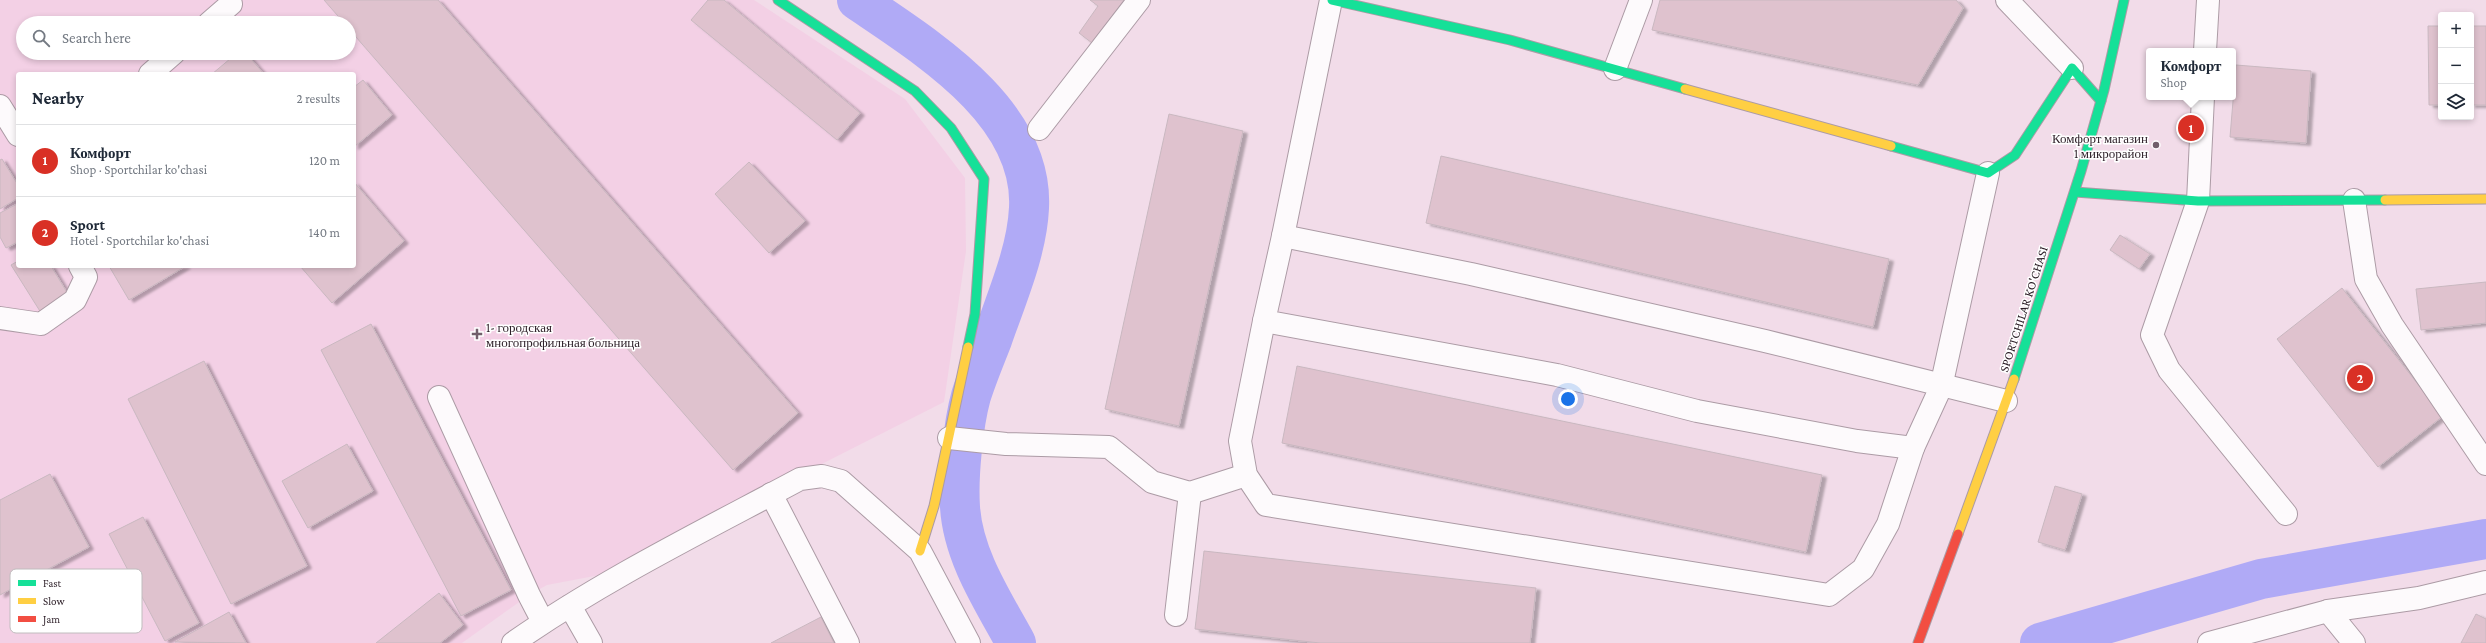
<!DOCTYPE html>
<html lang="en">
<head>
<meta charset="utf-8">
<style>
  body { margin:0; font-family:"Crimson Pro",serif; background:#f6f6f7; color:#1f2937 }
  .controls { position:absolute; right:12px; top:12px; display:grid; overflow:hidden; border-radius:4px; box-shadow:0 2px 6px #0003 }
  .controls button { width:36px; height:36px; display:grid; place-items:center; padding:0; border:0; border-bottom:1px solid #e0e1e3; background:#fff; color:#1f2937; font:20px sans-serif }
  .you { position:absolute; left:1568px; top:399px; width:14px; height:14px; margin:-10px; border:3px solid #fff; border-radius:50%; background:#1a73e8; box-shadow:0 0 0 6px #1a73e833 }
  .badge { display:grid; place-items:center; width:26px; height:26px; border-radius:50%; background:#d93025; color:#fff; font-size:13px; font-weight:700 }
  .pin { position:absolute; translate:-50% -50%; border:2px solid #fff; box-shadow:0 1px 4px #0006 }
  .popup { position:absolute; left:2146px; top:48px; width:90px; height:52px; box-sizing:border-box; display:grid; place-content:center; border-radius:4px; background:#fff; filter:drop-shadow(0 1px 3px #0005); font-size:13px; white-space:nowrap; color:#747a83 }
  .popup b { font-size:15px; color:#1f2937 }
  .popup::after { content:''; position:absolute; left:50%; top:100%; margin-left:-8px; border:8px solid transparent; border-top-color:#fff }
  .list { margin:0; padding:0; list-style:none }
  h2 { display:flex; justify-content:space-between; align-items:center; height:52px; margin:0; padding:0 16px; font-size:17px }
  h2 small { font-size:13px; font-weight:400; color:#747a83 }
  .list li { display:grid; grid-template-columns:26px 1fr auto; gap:12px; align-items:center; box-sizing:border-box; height:72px; padding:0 16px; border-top:1px solid #e0e1e3 }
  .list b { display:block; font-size:15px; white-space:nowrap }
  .list p { margin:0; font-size:13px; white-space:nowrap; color:#747a83 }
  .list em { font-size:13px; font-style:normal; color:#747a83 }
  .icon { flex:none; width:22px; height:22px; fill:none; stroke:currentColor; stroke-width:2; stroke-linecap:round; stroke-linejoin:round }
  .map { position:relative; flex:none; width:2486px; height:643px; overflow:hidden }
  .search { position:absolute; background:#fff; box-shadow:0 2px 6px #0003; left:16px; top:16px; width:340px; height:44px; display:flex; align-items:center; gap:10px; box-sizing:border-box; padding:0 14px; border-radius:22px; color:#747a83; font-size:15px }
  .panel { position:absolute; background:#fff; box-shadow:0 2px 6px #0003; left:16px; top:72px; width:340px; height:196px; border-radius:4px }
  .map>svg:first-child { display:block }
  .built { fill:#f3d0e5; fill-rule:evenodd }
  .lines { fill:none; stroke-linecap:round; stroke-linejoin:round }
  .canal { stroke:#b0aaf6; stroke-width:40 }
  .building { fill:#dfc2ce; stroke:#c9b8c0; filter:url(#shadow) }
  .lane-casing { stroke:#ac9ba5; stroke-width:24 }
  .street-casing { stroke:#ac9ba5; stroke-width:24 }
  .fast-casing { stroke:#ac9ba5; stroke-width:11 }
  .slow-casing { stroke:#ac9ba5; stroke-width:11 }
  .jam-casing { stroke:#ac9ba5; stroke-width:11 }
  .lane { stroke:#fdfafc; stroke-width:22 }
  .street { stroke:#fdfafc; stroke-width:22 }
  .fast { stroke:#16e098; stroke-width:9 }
  .slow { stroke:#ffcf43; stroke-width:9 }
  .jam { stroke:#f24e42; stroke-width:9 }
  .poi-dot { fill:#71606b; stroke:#fff; stroke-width:1.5 }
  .labels { text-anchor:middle; stroke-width:3; stroke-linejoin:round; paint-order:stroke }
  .poi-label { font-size:13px; fill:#2c1e27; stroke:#fff; text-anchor:end }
  .street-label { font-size:13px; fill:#2c1e27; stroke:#fff }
  .key { fill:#fff; stroke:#c0bcbe; stroke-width:1 }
  .key-label { font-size:11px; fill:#2c1e27 }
</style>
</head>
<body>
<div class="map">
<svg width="2486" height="643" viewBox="0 0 2486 643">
  <defs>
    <filter id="shadow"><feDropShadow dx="4.5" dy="2.5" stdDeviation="1" flood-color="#0004"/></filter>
  </defs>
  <rect width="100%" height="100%" fill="#f2dce9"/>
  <path class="built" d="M0,0H754L905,99L965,178L966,251L944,402L605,574L547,585L529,595L462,643H0ZM23,23H349V53H23ZM18,74H354V266H18Z"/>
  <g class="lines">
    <g class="canal">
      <path d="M857,0C926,47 1034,112 1029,208C1027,252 1006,299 992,340C985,358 977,377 971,396C963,425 958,477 960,507C963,556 993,601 1016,643"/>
      <polyline points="2040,643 2261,579 2486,539"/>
    </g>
  </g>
  <g class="building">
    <polygon points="324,0 438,0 798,413 733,470 349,29 349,23 344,23"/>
    <polygon points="708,0 724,0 860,113 837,140 691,20"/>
    <polygon points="1090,0 1124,0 1092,43 1079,33 1098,6"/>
    <polygon points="1660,0 1956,0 1963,8 1918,85 1652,30"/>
    <polygon points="2428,26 2441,26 2441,105 2429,105"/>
    <rect x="2471" y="26" width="15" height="79"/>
    <polygon points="237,53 246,53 264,74 212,74"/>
    <polygon points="2236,65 2311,71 2306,143 2230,137"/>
    <polygon points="363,80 392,115 354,147 354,87"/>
    <polygon points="1169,114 1243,131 1179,426 1105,409"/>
    <polygon points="1441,156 1889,259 1873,327 1426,223"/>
    <polygon points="2,159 18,185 18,198 0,209 0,160"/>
    <polygon points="749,162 805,221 769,253 715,194"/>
    <polygon points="354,182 404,241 332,303 300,266 354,266"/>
    <polygon points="17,204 18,242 6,248 0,237 0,213"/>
    <polygon points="2120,235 2150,254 2139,269 2110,250"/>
    <polygon points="18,261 18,266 51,266 71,299 43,316 11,265"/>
    <polygon points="109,266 186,266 129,300"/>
    <polygon points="2486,282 2486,323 2421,330 2416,289"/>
    <polygon points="2342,288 2443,416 2378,467 2277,339"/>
    <polygon points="371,324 511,590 461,616 321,350"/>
    <polygon points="204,361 307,566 231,604 128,399"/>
    <polygon points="1297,366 1822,475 1806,552 1282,443"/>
    <polygon points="347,444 373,491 308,528 282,481"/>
    <polygon points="50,474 89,547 0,595 0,500"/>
    <polygon points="2055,486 2082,494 2065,550 2038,542"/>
    <polygon points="143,517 199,623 165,641 109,534"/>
    <polygon points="1204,551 1536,588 1530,643 1320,643 1195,629"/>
    <polygon points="439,593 463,625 440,643 376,643"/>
    <polygon points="229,612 246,643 175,642"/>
    <polygon points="2476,614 2486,619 2486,643 2461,643"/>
    <polygon points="821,617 834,643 771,643"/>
  </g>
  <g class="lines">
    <g class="lane-casing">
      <g id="lane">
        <polyline points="1331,0 1283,236 1471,274 1765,341 2006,401"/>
        <polyline points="209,23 231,4"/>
        <polyline points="2205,51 2208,0"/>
        <polyline points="1615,69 1641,0"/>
        <polyline points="150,74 174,53"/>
        <polyline points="2203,97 2198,201 2152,335 2169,370 2286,514"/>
        <polyline points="0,106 18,135"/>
        <polyline points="1039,129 1139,0"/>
        <polyline points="2354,200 2366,279 2392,325 2486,464"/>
        <polyline points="1283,236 1264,321 1557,375 1697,411 1857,441 1913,448 1941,387 1988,173"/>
        <polyline points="0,318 41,324 75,300 86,277 80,266"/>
        <polyline points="1264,321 1240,441 1246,475 1266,505 1829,595 1863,569 1888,524 1913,448"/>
        <polyline points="439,397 529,595 543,622"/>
        <polyline points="949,438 1006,444 1109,447 1152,482 1190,493 1246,475"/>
        <polyline points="771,494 848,643"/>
        <polyline points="570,606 591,643"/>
        <polyline points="2328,611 2419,598 2486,582"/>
        <polyline points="1176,615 1190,493"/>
      </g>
    </g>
    <g class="street-casing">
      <g id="street">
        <polyline points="2007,0 2072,68"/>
        <path d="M513,643C603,580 703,531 800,479L822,476L841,481L920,551L969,643"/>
        <polyline points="2209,643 2328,611 2354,643"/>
      </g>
    </g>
    <g class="fast-casing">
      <g id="fast">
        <polyline points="778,0 915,91 951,128 984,179 975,314 968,347"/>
        <polyline points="1332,0 1510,40 1685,89"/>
        <polyline points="1891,146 1988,173 2015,155 2072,68 2101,101"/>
        <polyline points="2075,192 2198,201 2385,200"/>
        <polyline points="2014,379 2081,171 2104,90 2124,0"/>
      </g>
    </g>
    <g class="slow-casing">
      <g id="slow">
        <polyline points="1685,89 1891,146"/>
        <polyline points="2385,200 2486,199"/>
        <polyline points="1958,534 2014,379"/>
        <polyline points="920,551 934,506 968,347"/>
      </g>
    </g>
    <g class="jam-casing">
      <polyline id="jam" points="1918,643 1958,534"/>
    </g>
    <use href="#lane" class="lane"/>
    <use href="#street" class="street"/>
    <use href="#fast" class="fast"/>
    <use href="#slow" class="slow"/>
    <use href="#jam" class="jam"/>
  </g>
  <g class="poi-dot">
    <circle cx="2156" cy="145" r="4"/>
    <path d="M475 328h4v4h4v4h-4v4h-4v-4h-4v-4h4z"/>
  </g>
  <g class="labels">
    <g class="poi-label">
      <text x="2148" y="143">Комфорт магазин<tspan x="2148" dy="15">1 микрорайон</tspan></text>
      <text x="486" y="332" text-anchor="start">1- городская<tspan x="486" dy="15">многопрофильная больница</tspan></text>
    </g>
    <g class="street-label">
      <text transform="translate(2023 309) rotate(-72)" y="5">SPORTCHILAR KO'CHASI</text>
    </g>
  </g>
  <rect x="10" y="569" width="132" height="64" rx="6" class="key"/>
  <rect x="18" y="580" width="18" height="6" fill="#16e098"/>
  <rect x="18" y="598" width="18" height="6" fill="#ffcf43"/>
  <rect x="18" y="616" width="18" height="6" fill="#f24e42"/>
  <g class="key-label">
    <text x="43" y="587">Fast</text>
    <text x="43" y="605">Slow</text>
    <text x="43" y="623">Jam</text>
  </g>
</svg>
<div class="controls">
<button>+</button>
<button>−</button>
<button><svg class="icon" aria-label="layers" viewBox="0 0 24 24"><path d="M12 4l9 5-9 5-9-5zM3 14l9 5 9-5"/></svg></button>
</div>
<div class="you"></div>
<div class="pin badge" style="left:2191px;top:128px">1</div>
<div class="popup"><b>Комфорт</b>Shop</div>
<div class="pin badge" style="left:2360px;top:378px">2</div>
<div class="search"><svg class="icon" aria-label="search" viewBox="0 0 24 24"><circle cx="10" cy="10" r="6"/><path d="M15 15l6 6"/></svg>Search here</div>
<section class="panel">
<h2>Nearby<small>2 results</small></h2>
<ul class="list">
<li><span class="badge">1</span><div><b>Комфорт</b><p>Shop · Sportchilar ko'chasi</p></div><em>120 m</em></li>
<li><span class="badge">2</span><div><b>Sport</b><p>Hotel · Sportchilar ko'chasi</p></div><em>140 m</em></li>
</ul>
</section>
</div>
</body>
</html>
